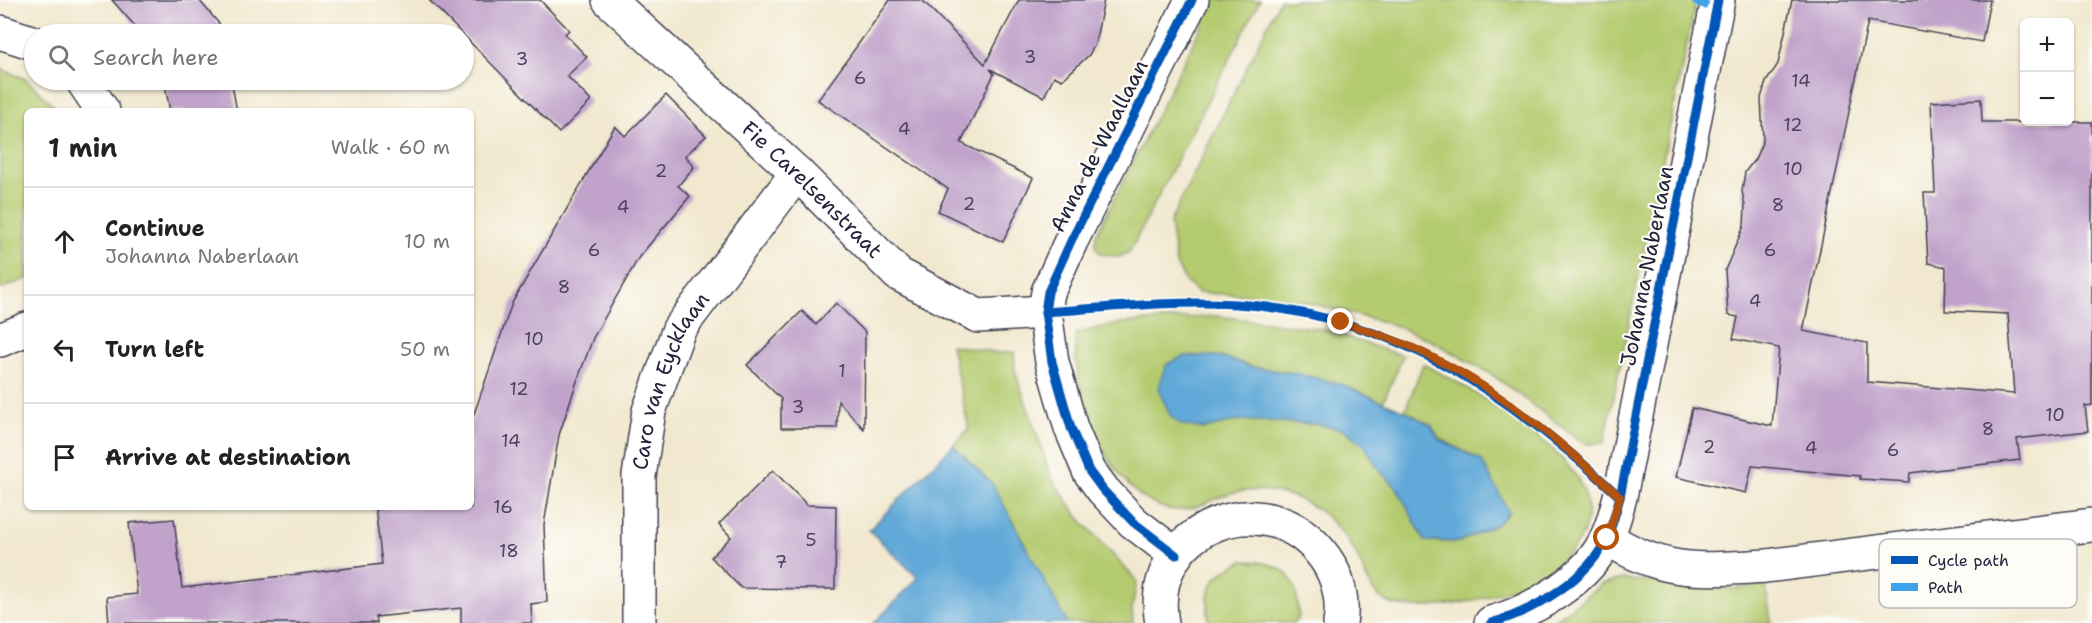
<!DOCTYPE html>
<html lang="en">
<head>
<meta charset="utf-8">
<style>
  body { margin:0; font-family:"Shantell Sans",sans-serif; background:#f2f2f2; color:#222 }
  .controls { position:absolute; right:18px; top:18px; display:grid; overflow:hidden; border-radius:9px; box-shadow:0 2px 4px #0004 }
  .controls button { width:54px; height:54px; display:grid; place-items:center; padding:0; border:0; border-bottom:2px solid #e0e0e0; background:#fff; color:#222; font:30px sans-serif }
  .stop { position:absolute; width:18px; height:18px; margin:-14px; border:4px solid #b45309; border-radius:50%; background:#fff }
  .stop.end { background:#b45309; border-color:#fff; box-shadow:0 2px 6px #0008 }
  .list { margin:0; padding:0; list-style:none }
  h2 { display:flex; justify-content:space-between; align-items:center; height:78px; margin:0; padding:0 24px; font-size:26px }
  h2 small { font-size:20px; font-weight:400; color:#767676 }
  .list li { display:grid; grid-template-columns:39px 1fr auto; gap:18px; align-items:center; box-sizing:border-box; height:108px; padding:0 24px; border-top:2px solid #e0e0e0 }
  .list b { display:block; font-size:22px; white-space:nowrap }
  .list p { margin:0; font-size:20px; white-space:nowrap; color:#767676 }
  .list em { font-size:20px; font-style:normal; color:#767676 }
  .icon { flex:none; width:33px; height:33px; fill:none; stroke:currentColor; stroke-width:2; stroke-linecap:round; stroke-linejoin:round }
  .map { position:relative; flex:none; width:2092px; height:623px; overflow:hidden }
  .search { position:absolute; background:#fff; box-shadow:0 2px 4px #0004; left:24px; top:24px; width:450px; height:66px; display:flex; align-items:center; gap:15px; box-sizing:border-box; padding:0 21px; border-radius:33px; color:#767676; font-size:22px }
  .panel { position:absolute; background:#fff; box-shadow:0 2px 4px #0004; left:24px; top:108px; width:450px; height:402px; border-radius:9px }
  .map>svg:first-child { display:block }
  .green { fill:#b4ca6e; stroke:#6b7654; stroke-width:1.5 }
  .water { fill:#60a9d8; stroke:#41668a; stroke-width:1.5 }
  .building { fill:#c0a2ca }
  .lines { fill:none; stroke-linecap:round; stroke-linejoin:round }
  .minor-casing { stroke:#414051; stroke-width:36 }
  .minor { stroke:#fff; stroke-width:33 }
  .quiet { stroke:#3ea2ec; stroke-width:8; stroke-dasharray:15 8; stroke-linecap:butt }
  .cycleway-casing { stroke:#fdfcf7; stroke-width:13 }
  .cycleway { stroke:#0057b8; stroke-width:9 }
  .route { stroke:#b45309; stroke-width:8 }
  .labels { text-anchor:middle; stroke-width:4.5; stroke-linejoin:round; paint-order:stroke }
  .number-label { font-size:18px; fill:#4a425f }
  .street-label { font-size:21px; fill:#22223b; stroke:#fdfcf7 }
  .key { fill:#fdfcf7; stroke:#bbbbbf; stroke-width:1.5 }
  .key-label { font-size:16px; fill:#22223b }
</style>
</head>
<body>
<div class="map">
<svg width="2092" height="623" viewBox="0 0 2092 623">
  <rect width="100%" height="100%" fill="#fdfcf7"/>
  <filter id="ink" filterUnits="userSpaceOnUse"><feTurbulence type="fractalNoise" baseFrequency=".0167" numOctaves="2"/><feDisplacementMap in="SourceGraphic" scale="12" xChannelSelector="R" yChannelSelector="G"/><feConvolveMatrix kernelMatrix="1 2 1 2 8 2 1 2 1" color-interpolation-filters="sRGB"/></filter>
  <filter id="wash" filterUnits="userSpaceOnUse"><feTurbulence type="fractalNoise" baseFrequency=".008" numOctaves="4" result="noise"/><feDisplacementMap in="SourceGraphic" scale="24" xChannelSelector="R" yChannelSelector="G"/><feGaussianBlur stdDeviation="1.35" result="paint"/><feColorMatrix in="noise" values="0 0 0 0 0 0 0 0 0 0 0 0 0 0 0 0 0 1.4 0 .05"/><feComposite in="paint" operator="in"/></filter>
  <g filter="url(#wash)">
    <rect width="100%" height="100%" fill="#f1e8cf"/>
    <g class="green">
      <polygon points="1215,0 1260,0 1130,251 1120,257 1101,254 1095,246 1096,235"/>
      <polygon points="1280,0 1696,0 1604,443 1585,444 1491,374 1430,340 1391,324 1302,301 1255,295 1199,293 1186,282 1176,264 1170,222"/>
      <polygon points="0,69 26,79 59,111 27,111 27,279 0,289"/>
      <path d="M1217,316L1322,329L1403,356L1383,402L1340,384L1299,374L1247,366L1239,362L1215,356L1166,404L1171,417L1204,429L1240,420L1316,424L1345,430L1365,446L1379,470L1397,488L1425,541L1459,542L1469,537L1482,461L1439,438L1431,425L1405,411L1423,364C1468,387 1570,445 1585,495C1609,576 1453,617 1396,605C1368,599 1366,571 1354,550C1340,527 1320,507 1294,497C1272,490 1245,487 1223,496C1210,501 1197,509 1182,510C1112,512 1070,391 1076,333L1122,323Z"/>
      <polygon points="951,345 999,353 1014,352 1015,371 1052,479 1079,518 1137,581 1132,609 1133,623 1067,623 993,485 953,445 969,429"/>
      <path d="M1243,561C1261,561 1284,564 1293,583C1298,592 1297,607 1299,617L1294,623H1209C1204,588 1210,576 1243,561Z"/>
      <polygon points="1622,579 1732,589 1766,585 1771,623 1552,623 1602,584"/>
    </g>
    <g class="water">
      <polygon points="1184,356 1215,356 1239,362 1247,366 1299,374 1340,384 1405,411 1431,425 1439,439 1482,461 1509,512 1496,525 1459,542 1425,541 1397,488 1379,470 1365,446 1345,430 1316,424 1240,420 1204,429 1182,425 1171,417 1159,391 1161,378 1167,364"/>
      <polygon points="953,445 993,485 1067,623 874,623 918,578 869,530"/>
    </g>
    <g id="blocks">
      <g class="building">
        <polygon points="112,0 199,0 222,27 224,34 142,34"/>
        <polygon points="429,0 540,0 569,30 565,34 587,57 567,76 591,101 559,133"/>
        <polygon points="890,0 922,0 985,64 1019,0 1104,0 1095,44 1089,55 1062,80 1054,76 1044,97 990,69 994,74 961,143 1033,178 1003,242 938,211 948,189 818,100"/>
        <polygon points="1792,0 1990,0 1982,42 1868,21 1803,331 1867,343 1867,382 2014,394 2008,314 1945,311 1946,267 1928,263 1924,193 1935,193 1931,102 1981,99 1982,122 2092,122 2092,405 2085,406 2088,431 2017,439 2020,460 1910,473 1909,482 1860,479 1860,476 1752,466 1746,493 1676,477 1692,408 1772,426 1779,348 1733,339 1738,317 1728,315 1725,270 1744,226 1745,206 1742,191 1745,172 1755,159 1763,140 1761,98 1766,82 1778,64"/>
        <polygon points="164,80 231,80 237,111 170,111"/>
        <polygon points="666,95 706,136 685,156 694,167 678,186 690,196 639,257 593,338 576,384 559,435 544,525 547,602 531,604 532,623 461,623 461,608 376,617 377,623 109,623 107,597 137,594 129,523 174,519 182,588 382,564 375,507 471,507 471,423 512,303 615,126 625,136"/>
        <polygon points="836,303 865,332 864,429 838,401 837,428 781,428 781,399 747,365 802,311 816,325"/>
        <polygon points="773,470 807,505 836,506 835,589 741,588 711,557 731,537 719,524"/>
      </g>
    </g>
  </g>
  <g filter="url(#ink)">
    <use href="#blocks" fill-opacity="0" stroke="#414051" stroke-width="1.5"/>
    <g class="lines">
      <g class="minor-casing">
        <g id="minor">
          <path id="s1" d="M609,0L797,173L898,274L978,316L1045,312"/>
          <polyline points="0,32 34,43"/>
          <polyline points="82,80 103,111"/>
          <polyline points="0,340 27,329"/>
          <path d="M1607,538C1665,575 1700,570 1766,566L2092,525"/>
          <polyline points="1176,555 1133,522 1103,490 1089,471 1071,428 1052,362 1045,312 1048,292 1071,241 1192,0"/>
          <path id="s2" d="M639,623V476L649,411L679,329L797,173"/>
          <path d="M1162,623C1144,527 1268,478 1325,558C1338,576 1344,601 1340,623"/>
          <path d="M1491,623C1532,612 1590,578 1607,537C1613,525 1616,511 1620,497L1718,0"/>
        </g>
      </g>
      <use href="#minor" class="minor"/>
      <polyline class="quiet" points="1694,0 1716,10"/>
      <g class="cycleway-casing">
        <g id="cycleway">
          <path d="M1045,312C1108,308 1173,300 1236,304C1393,314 1508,393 1620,497"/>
          <polyline points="1176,555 1133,522 1103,490 1089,471 1071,428 1052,362 1045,312 1048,292 1071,241 1192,0"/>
          <path d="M1491,623C1532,612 1590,578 1607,537C1613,525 1616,511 1620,497L1718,0"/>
        </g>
      </g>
      <use href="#cycleway" class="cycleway"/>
    </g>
  </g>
  <g class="lines" filter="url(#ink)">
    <path class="route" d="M1341,322C1368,331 1396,339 1422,352C1497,387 1560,441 1620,497L1607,538"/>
  </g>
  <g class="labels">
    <g class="number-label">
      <text x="1030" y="63">3</text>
      <text x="522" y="65">3</text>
      <text x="860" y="84">6</text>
      <text x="1801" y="87">14</text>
      <text x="1793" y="131">12</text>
      <text x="904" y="135">4</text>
      <text x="1793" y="175">10</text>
      <text x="661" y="177">2</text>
      <text x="969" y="210">2</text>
      <text x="1778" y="211">8</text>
      <text x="623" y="213">4</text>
      <text x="594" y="256">6</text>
      <text x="1770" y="256">6</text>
      <text x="564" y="293">8</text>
      <text x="1755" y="307">4</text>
      <text x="534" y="345">10</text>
      <text x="842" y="377">1</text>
      <text x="519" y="395">12</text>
      <text x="798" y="413">3</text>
      <text x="2055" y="421">10</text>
      <text x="1988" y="435">8</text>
      <text x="511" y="447">14</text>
      <text x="1709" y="453">2</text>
      <text x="1811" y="454">4</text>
      <text x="1893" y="456">6</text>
      <text x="503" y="513">16</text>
      <text x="811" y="546">5</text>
      <text x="509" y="557">18</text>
      <text x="781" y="568">7</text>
    </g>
    <g class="street-label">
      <text transform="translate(1099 146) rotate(-63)" y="7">Anna de Waallaan</text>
      <text dy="7" stroke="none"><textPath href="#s1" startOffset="278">Fie Carelsenstraat</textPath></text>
      <text transform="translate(1647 266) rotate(-79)" y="7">Johanna Naberlaan</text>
      <text dy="7" stroke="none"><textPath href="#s2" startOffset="248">Caro van Eycklaan</textPath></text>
    </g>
  </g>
  <rect x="1879" y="539" width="198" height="69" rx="9" class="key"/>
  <rect x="1891" y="556" width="27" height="8" fill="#0057b8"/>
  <rect x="1891" y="583" width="27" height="8" fill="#3ea2ec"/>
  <g class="key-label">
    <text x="1928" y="566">Cycle path</text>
    <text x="1928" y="593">Path</text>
  </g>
</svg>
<div class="controls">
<button>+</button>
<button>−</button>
</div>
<div class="stop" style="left:1607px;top:538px"></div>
<div class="stop end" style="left:1341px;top:322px"></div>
<div class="search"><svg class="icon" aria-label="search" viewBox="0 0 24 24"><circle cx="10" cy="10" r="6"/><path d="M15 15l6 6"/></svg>Search here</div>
<section class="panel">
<h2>1 min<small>Walk · 60 m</small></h2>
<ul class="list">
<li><svg class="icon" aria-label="ahead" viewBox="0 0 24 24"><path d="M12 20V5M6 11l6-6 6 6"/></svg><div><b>Continue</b><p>Johanna Naberlaan</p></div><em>10 m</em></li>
<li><svg class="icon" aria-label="left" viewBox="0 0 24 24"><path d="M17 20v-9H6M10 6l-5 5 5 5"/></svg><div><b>Turn left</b></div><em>50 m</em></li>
<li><svg class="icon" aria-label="arrive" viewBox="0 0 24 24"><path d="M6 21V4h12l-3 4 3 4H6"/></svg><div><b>Arrive at destination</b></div></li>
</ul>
</section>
</div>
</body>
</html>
